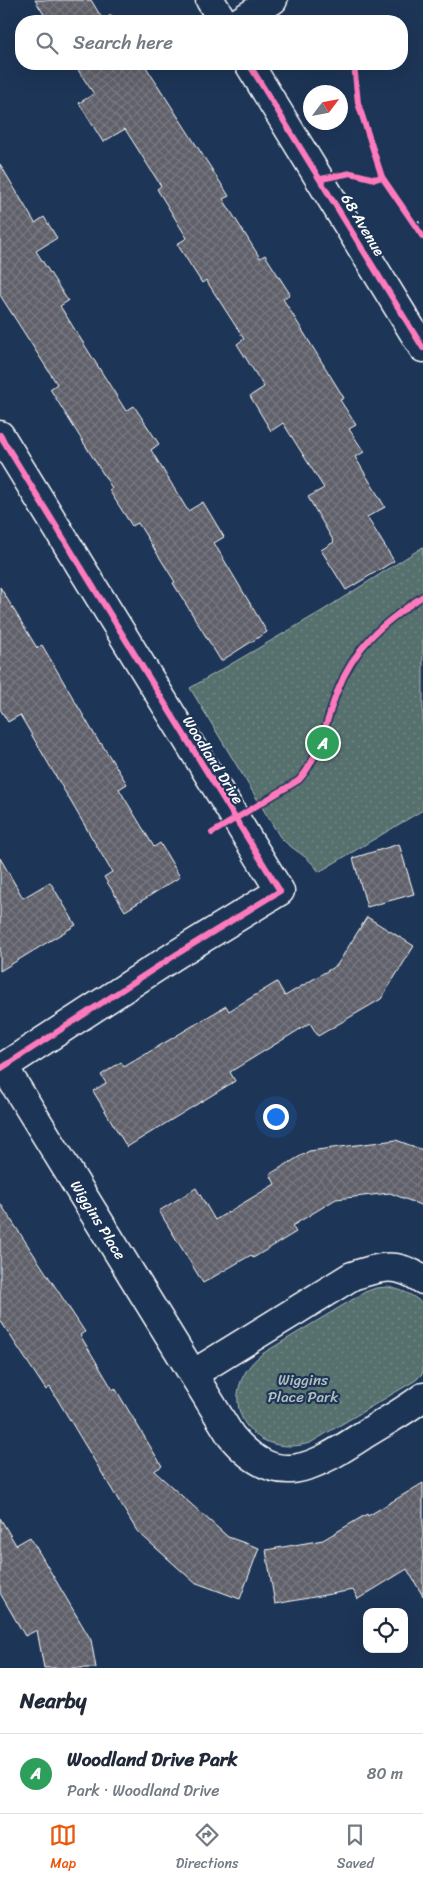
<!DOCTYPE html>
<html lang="en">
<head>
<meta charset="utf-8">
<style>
  body { margin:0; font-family:Sriracha,sans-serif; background:#f6f6f7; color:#1f2937 }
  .controls { position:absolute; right:15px; bottom:15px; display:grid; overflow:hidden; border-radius:10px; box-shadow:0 5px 20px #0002 }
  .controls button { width:45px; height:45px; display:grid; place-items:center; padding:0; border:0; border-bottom:1px solid #e0e1e3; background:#fff; color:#1f2937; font:25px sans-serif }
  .compass { position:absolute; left:303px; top:85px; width:45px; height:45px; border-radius:50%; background:#fff; box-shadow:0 5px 20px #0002; rotate:58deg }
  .you { position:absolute; left:275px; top:1116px; width:18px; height:18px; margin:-12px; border:4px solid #fff; border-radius:50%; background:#1a73e8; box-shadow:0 0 0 8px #1a73e833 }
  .badge { display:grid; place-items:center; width:32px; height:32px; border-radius:50%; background:#ea580c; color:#fff; font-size:16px; font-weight:700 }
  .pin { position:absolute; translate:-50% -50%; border:2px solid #fff; box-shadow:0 1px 5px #0006 }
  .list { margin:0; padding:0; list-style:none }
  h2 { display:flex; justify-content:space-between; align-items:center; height:65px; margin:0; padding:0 20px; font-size:21px }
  h2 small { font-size:16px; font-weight:400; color:#747a83 }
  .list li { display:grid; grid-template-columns:32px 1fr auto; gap:15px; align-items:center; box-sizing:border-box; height:80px; padding:0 20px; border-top:1px solid #e0e1e3 }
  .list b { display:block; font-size:19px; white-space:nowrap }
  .list p { margin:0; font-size:16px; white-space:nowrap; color:#747a83 }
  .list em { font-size:16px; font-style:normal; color:#747a83 }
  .icon { flex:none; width:28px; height:28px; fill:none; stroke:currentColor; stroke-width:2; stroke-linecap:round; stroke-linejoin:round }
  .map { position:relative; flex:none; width:423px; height:1668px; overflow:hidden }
  .search { position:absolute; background:#fff; box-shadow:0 5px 20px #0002; left:15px; right:15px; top:15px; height:55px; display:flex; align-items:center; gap:12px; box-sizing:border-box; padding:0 18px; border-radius:20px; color:#747a83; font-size:19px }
  .sheet { height:145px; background:#fff }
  nav { display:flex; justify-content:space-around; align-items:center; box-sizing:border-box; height:70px; border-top:1px solid #e0e1e3; background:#fff; font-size:14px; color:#747a83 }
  nav a { display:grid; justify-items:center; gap:2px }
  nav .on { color:#ea580c }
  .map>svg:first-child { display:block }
  .park { fill:url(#park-dots); stroke:#abb8b6 }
  .building { fill:url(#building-cross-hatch); stroke:#fff }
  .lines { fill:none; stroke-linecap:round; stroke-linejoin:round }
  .minor-casing { stroke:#fff; stroke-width:31 }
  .path { stroke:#fff; stroke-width:3; stroke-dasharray:4 4; stroke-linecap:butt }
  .minor { stroke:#1d3557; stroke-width:28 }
  .cycleway-casing { stroke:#1d3557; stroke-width:9 }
  .cycleway { stroke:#fd7abc; stroke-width:6 }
  .labels { text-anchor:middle; stroke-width:4.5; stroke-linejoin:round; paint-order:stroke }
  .street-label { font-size:15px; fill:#fff; stroke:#1d3557 }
  .park-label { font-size:15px; fill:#b3bfbd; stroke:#1d3557 }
</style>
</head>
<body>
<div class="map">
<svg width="423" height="1668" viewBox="0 0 423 1668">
  <defs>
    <pattern id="park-dots" width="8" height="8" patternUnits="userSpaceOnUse" patternTransform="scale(1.25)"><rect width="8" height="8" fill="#57706d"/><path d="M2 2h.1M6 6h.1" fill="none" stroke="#708583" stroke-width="1.8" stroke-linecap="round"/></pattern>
    <pattern id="building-cross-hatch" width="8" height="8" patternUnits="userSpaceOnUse" patternTransform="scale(1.25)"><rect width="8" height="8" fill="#5f6069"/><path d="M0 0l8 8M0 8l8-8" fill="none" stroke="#777880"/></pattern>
  </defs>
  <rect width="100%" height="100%" fill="#1d3557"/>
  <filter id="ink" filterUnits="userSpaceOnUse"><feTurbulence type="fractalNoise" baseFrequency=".02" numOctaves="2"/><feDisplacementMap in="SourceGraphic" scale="10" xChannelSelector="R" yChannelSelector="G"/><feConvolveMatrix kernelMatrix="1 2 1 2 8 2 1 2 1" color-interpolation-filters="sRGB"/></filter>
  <g filter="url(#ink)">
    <g class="park">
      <path d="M423,547V810L319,872C309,856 292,850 280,837L190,688L322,611Z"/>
      <path d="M388,1287C402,1290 412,1294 423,1304V1373L416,1380L310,1443C247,1461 211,1394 262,1354L365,1292L376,1288Z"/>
    </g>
    <g class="building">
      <polygon points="35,0 91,0 103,20 111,15 116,21 48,21"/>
      <polygon points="74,64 144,64 229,196 223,199 260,258 265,255 290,294 283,299 344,398 340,400 356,425 349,429 364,452 355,457 385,507 367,517 394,561 346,590 321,550 334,542 308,497 324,488 283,423 271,431 250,396 264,387 237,344 244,339 206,280 202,283 177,244 187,238 157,189 161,186 125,129 103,142 79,103 94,94"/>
      <polygon points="0,164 35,223 44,217 57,238 36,251 68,301 60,306 126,411 134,406 159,444 151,450 188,511 203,502 224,537 214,543 267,632 221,661 173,583 175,582 138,523 132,526 109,490 112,488 50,389 57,384 0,295"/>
      <polygon points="0,587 37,648 42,645 100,744 101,743 127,784 119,789 154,847 160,843 180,877 125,911 104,877 112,872 20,715 8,722 0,709"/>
      <polygon points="399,844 414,894 367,907 353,858"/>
      <polygon points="0,858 23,898 50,882 76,925 0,971"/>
      <polygon points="367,917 414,946 381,999 318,1036 310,1023 230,1072 235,1081 127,1147 93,1091 106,1083 101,1075 121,1062 124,1067 226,1006 229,1011 277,982 285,996 337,965"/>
      <polygon points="396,1140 423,1150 423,1206 390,1193 336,1199 292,1226 296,1232 253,1258 251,1255 203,1283 159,1211 196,1188 215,1220 275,1184 270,1174 309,1151"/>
      <polygon points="0,1203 85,1332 80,1335 113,1390 115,1388 162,1466 154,1471 228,1537 259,1548 240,1599 194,1582 137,1531 50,1387 46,1390 0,1320"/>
      <polygon points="423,1483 423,1596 407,1569 358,1599 353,1590 275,1604 266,1550 323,1540 367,1514 368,1516"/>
      <polygon points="0,1518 16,1545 30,1537 91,1640 96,1668 44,1668 37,1630 25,1636 0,1593"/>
    </g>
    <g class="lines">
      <g class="minor-casing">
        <g id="minor">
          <polyline points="210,0 223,21"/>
          <polyline points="240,21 273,0"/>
          <polyline points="249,64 423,348"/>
          <polyline points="0,435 280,891 177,954 0,1069"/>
          <path d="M4,1067L231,1436C278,1492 314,1467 365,1434C384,1422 405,1411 423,1397"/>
          <path d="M193,1374L352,1276C380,1267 396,1261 423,1280"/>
        </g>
      </g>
      <polyline class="path" points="416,224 423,220"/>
      <use href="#minor" class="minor"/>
      <g class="cycleway-casing">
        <g id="cycleway">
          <polyline points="249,64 423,348"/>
          <polyline points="354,64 358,103 382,177"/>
          <polyline points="321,179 351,173 375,179 382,177 423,237"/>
          <polyline points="0,435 280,891 177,954 0,1069"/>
          <path d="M212,833L299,780C320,757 326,720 337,692C355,645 383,623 423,596"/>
        </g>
      </g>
      <use href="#cycleway" class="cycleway"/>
    </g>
  </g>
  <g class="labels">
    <g class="street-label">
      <text transform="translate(363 225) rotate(59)" y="5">68 Avenue</text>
      <text transform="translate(213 760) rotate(58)" y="5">Woodland Drive</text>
      <text transform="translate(98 1220) rotate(58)" y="5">Wiggins Place</text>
    </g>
    <g class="park-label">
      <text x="303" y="1385">Wiggins<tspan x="303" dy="17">Place Park</tspan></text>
    </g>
  </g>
</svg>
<div class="controls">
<button><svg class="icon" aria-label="locate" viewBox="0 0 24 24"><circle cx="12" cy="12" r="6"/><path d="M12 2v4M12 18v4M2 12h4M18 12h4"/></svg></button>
</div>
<svg class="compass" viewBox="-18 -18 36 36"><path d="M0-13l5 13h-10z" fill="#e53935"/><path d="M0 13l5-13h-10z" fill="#747a83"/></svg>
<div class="you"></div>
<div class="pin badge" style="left:323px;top:743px;background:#2e9e5b">A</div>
<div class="search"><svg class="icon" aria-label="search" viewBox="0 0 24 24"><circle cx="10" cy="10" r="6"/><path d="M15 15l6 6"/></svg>Search here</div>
</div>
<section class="sheet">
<h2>Nearby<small></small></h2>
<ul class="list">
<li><span class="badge" style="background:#2e9e5b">A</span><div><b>Woodland Drive Park</b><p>Park · Woodland Drive</p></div><em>80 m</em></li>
</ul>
</section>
<nav>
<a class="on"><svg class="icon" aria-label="map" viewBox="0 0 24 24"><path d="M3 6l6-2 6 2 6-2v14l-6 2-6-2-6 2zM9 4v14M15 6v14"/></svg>Map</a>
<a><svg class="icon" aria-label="directions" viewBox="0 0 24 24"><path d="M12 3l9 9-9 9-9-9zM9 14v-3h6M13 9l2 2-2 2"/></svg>Directions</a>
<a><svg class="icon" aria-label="saved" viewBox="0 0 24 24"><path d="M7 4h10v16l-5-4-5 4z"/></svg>Saved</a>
</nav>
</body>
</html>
